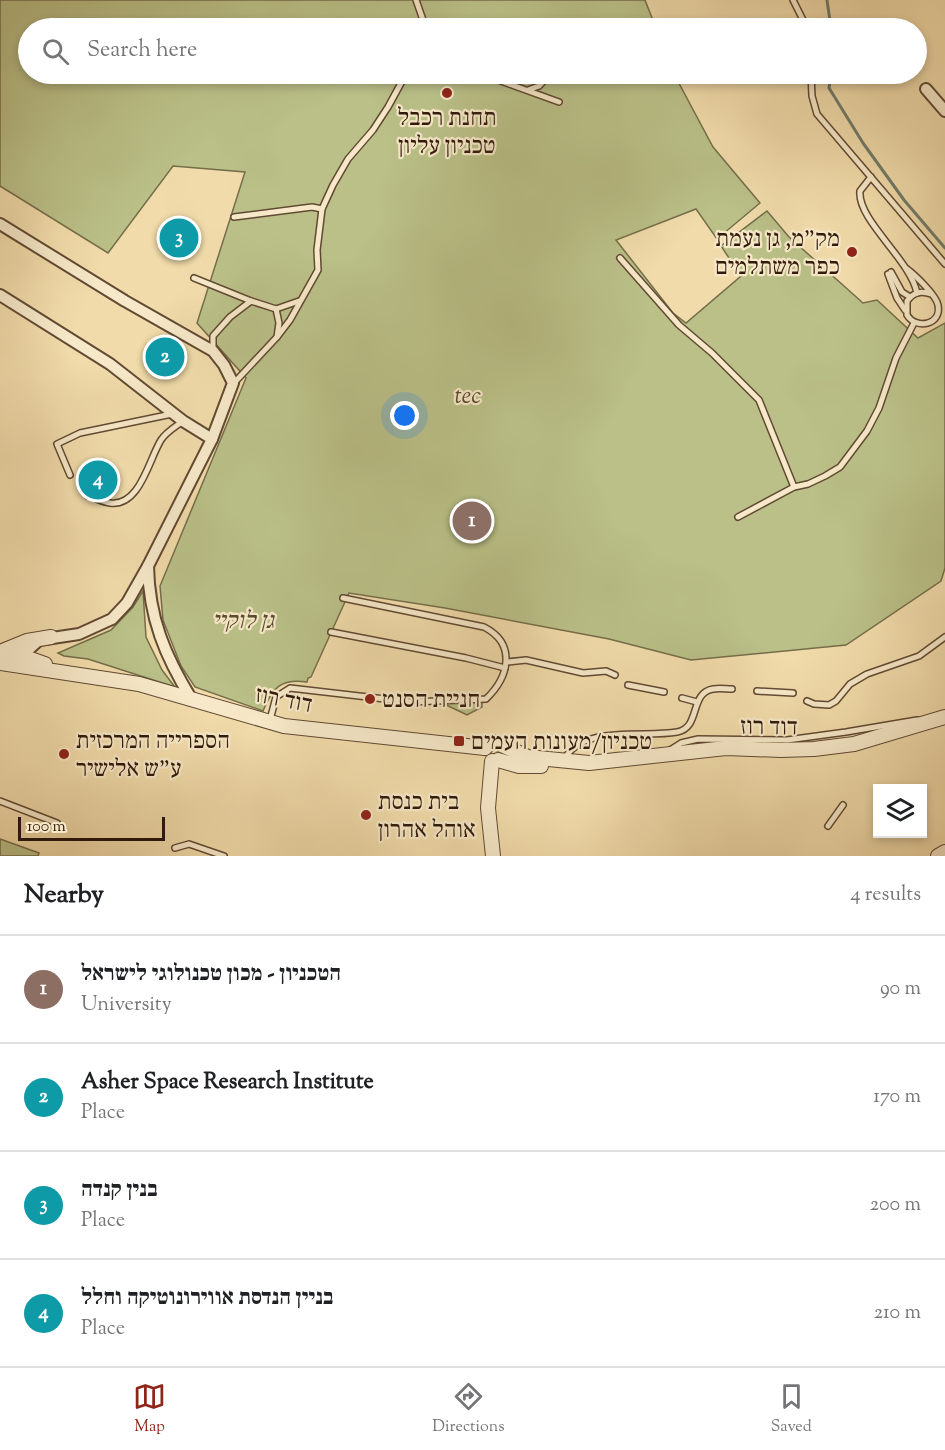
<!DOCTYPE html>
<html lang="en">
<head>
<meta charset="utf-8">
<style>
  body { margin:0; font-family:"Sorts Mill Goudy","Frank Ruhl Libre",serif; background:#f6f6f6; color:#202124 }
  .controls { position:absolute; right:18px; bottom:18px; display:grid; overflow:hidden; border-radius:0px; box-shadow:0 3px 9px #0003 }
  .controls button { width:54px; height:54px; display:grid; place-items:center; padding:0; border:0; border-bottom:2px solid #e0e0e0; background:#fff; color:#202124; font:30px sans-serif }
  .scale { position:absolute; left:18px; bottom:15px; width:147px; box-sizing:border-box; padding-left:6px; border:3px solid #311a0b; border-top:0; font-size:16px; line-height:21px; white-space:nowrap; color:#311a0b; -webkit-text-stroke:4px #f6e8c8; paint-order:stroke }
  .you { position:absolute; left:405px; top:416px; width:21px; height:21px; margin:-15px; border:4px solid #fff; border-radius:50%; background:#1a73e8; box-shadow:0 0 0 9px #1a73e833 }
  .badge { display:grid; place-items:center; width:39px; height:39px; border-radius:50%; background:#8f2418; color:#fff; font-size:20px; font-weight:700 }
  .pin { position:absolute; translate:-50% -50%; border:3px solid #fff; box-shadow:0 2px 6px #0006 }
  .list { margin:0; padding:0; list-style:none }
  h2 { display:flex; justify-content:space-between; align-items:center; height:78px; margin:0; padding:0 24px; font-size:26px }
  h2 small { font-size:20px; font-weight:400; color:#757577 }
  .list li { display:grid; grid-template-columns:39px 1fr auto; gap:18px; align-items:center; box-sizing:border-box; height:108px; padding:0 24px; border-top:2px solid #e0e0e0 }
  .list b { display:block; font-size:22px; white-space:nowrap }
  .list p { margin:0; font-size:20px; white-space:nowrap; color:#757577 }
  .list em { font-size:20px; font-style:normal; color:#757577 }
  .icon { flex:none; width:33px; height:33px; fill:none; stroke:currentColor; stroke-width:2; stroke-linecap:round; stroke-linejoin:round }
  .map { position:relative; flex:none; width:945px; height:856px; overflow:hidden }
  .search { position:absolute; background:#fff; box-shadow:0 3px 9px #0003; left:18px; right:18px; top:18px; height:66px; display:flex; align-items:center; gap:15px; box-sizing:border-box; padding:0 21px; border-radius:33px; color:#757577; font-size:22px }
  .sheet { height:510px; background:#fff }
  nav { display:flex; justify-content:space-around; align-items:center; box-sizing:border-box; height:84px; border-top:2px solid #e0e0e0; background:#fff; font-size:16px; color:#757577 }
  nav a { display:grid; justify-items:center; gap:3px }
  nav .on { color:#8f2418 }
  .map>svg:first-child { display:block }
  .green { fill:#bac088; stroke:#766d4a; stroke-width:1.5 }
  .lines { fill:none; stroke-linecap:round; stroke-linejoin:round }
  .stream { stroke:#717b6a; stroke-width:3 }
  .service-casing { stroke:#614a33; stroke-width:8 }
  .minor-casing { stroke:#614a33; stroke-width:14 }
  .tertiary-casing { stroke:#614a33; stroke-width:16 }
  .service { stroke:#f6e8c8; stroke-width:5 }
  .minor { stroke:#f6e8c8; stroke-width:10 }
  .tertiary { stroke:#f6e8c8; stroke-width:14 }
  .poi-dot { fill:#8f2418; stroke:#f6e8c8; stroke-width:2 }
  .labels { text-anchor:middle; stroke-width:4.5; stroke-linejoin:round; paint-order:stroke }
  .poi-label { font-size:24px; fill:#311a0b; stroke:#f6e8c8; text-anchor:start }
  .park-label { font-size:24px; font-style:italic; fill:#5a4c30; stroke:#f6e8c8 }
  .street-label { font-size:24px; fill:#311a0b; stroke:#f6e8c8 }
</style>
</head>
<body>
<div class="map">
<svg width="945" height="856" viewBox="0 0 945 856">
  <rect width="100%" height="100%" fill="#f1dbaa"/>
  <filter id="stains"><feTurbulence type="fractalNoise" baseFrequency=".00333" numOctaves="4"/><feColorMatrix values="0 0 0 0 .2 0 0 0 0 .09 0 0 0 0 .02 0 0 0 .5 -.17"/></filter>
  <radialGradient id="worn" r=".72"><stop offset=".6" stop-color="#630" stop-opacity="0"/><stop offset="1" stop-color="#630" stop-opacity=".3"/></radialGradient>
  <g class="green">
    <path d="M0,0H645L656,28H28V74H674L713,147L760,203L717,239L696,209L616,240L673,313L686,323L741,276L721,246L767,211L789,237L863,303L877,300L918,338L945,323V568L941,581L846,645L691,660L609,639L445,608L349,593L311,677L308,678L307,682C281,678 272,688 263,711L195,687L181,666L163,620L160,586L246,378L197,323L245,172L173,166L108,253L0,186Z"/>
    <polygon points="143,591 146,637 162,670 175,687 88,659 64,656 58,653 111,630 133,607"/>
    <polygon points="482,702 482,707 467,715 442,703"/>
    <polygon points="0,839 39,853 38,856 0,856"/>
  </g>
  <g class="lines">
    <g class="stream">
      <polyline points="827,0 831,28"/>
      <polyline points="831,74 829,88 863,143 904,200 945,248"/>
    </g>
    <g class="service-casing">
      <g id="service">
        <polyline points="416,0 423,20 423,28"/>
        <polyline points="793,0 807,28"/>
        <polyline points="811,74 812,96 817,114 945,264"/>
        <polyline points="487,76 559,102"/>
        <polyline points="528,90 539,86 550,74"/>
        <path d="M871,177L860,191C857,220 910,259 917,293"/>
        <polyline points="234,217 312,207 322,209"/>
        <polyline points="620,258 679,325 712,353 759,400 794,487"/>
        <path d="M907,269C915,275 936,295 938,305C942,325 916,330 907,315V301C913,293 920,290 931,294"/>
        <polyline points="891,272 902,292 910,297"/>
        <polyline points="888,274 897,298 905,310"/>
        <polyline points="194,278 251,301"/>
        <polyline points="277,337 290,320 318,270 317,250 322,209 333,185 348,159 373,130 388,107 406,74"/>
        <polyline points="213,351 213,336 230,317 251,301 276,309 299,301"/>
        <polyline points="234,383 277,337 279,323 276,309"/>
        <polyline points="70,475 57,444 80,433 172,414"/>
        <path d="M88,496C95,498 103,502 110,503C140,507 149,459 161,440C166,432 175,427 183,421"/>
        <polyline points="738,517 794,487 808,484 825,476 840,467 867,431 879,408 896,358 914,323"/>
        <polyline points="331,632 466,658 505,668"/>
        <polyline points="507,662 526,660 583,673 606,671 615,675"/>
        <polyline points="628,685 664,692"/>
        <polyline points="757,691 793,693"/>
        <polyline points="682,698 697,702"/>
        <polyline points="807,701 814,704 829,705 836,701 850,684 867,674 919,656 945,637"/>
        <path d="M270,720L276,697L290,688L411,702L486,699C509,677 517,644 484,627L343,598"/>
        <polyline points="670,750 681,743 698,739 787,740 846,732 917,720"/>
        <path d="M564,760C582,724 644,738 677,732C701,728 689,693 713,689C719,688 726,689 732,689"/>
        <polyline points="0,801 57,823"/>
        <polyline points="828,826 843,805"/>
        <polyline points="175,848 189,844 224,856"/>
      </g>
    </g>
    <g class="minor-casing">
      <g id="minor">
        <polyline points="926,89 945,111"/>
        <polyline points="0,224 125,301 213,351 224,365 233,383 212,439"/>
        <polyline points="0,295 110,364 183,421 212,439 148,566 127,603 112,619 79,634 39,640 28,650 23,663"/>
        <path d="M148,566C149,618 165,656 192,700"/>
      </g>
    </g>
    <g class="tertiary-casing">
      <g id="tertiary">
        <polyline points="0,652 27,641 51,637"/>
        <polyline points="0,654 25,657 45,664"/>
        <polyline points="0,663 139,684 284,726 485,748"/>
        <polyline points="485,748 489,743 495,742 528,757 589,763 726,748 781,750 814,749 854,744 945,717"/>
        <polyline points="498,760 519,766 541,766"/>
        <polyline points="492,761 488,808 493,856"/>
        <polyline points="938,856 945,852"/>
      </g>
    </g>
    <use href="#service" class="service"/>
    <use href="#minor" class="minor"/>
    <use href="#tertiary" class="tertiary"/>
  </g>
  <g class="poi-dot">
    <circle cx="447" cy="93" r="6"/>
    <circle cx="852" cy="252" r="6"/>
    <circle cx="370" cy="699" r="6"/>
    <rect x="453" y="735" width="12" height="12" rx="3"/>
    <circle cx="64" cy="754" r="6"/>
    <circle cx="366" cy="815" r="6"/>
  </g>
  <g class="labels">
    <g class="poi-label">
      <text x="447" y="125" text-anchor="middle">תחנת רכבל<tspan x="447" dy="28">טכניון עליון</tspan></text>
      <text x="840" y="246" text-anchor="end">מק"מ, גן נעמת<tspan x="840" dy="28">כפר משתלמים</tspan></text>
      <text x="382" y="707">חניית הסנט</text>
      <text x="76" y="748">הספרייה המרכזית<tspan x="76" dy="28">ע"ש אלישיר</tspan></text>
      <text x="471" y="749">טכניון/מעונות העמים</text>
      <text x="378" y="809">בית כנסת<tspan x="378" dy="28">אוהל אהרון</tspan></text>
    </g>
    <g class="park-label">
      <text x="468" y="403">tec</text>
      <text x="243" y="628">גן לוקיי</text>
    </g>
    <g class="street-label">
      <text transform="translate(284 699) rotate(11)" y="8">דוד רוז</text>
      <text transform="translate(769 726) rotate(1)" y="8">דוד רוז</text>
    </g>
  </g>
  <rect width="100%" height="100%" filter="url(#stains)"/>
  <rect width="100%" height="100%" fill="url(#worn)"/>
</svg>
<div class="controls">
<button><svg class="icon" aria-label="layers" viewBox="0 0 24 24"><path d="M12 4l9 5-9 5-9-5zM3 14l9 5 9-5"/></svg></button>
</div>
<div class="scale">100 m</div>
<div class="you"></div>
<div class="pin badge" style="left:472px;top:521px;background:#8d6e63">1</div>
<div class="pin badge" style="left:165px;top:357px;background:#0f9aa8">2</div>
<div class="pin badge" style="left:179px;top:238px;background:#0f9aa8">3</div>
<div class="pin badge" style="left:98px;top:480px;background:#0f9aa8">4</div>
<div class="search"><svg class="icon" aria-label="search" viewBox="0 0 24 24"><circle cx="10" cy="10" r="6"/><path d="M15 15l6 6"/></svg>Search here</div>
</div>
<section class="sheet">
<h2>Nearby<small>4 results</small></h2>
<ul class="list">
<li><span class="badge" style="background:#8d6e63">1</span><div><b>הטכניון - מכון טכנולוגי לישראל</b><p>University</p></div><em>90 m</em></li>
<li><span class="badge" style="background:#0f9aa8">2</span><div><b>Asher Space Research Institute</b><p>Place</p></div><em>170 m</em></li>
<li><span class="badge" style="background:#0f9aa8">3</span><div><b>בנין קנדה</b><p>Place</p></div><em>200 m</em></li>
<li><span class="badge" style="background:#0f9aa8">4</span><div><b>בניין הנדסת אווירונוטיקה וחלל</b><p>Place</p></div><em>210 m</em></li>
</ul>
</section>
<nav>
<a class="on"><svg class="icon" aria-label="map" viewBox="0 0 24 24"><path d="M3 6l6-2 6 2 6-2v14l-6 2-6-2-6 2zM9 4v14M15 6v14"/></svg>Map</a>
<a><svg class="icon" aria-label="directions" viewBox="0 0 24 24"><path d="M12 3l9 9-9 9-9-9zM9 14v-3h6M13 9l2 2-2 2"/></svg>Directions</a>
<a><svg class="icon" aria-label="saved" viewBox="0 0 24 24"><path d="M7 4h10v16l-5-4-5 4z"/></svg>Saved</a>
</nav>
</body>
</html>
